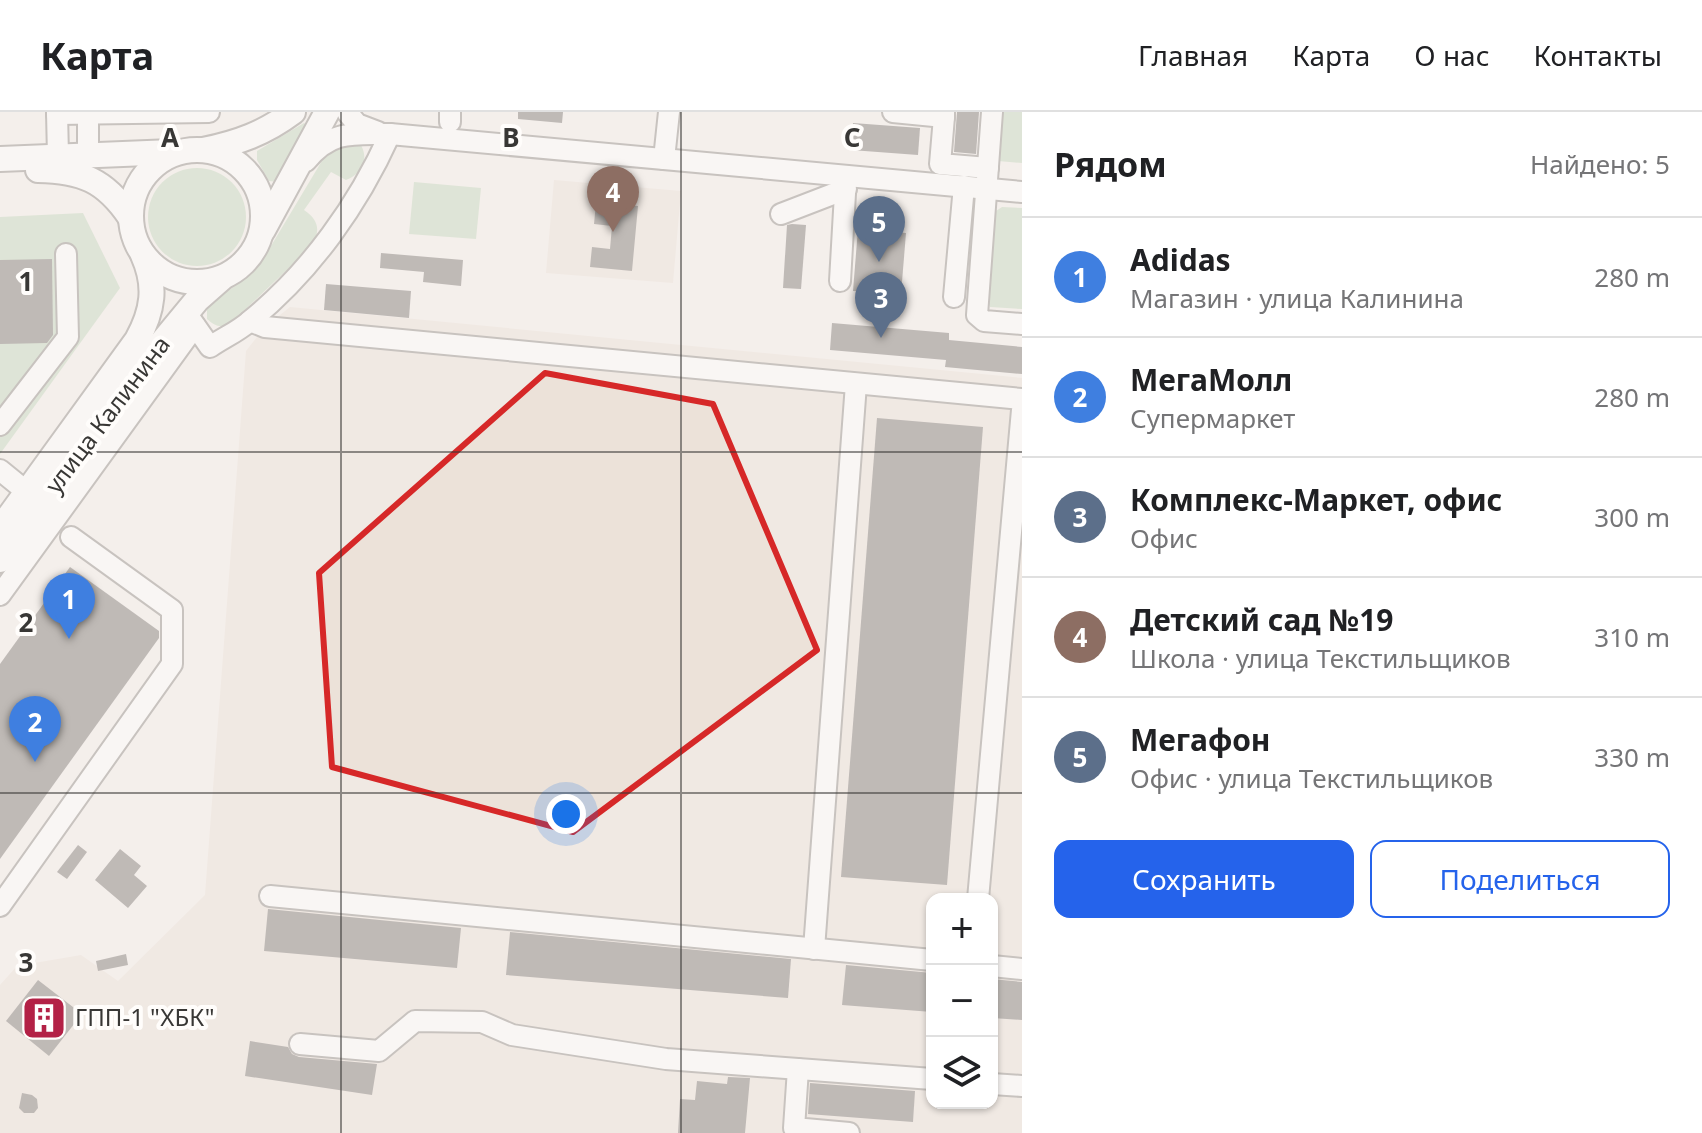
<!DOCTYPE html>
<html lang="ru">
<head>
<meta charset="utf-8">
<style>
  body { margin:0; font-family:"Noto Sans",sans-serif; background:#f2f2f2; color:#202124 }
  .controls { position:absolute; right:24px; bottom:24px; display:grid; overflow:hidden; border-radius:16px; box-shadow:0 2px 6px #0004 }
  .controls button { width:72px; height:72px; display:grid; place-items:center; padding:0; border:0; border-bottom:2px solid #e0e0e0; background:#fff; color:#202124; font:40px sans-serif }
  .you { position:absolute; left:566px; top:702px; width:28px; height:28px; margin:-20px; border:6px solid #fff; border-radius:50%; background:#1a73e8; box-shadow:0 0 0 12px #1a73e833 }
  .badge { display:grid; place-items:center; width:52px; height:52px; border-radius:50%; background:#2563eb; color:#fff; font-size:26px; font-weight:700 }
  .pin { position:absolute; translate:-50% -66px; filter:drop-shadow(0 2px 4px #0008) }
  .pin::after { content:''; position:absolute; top:42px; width:28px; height:24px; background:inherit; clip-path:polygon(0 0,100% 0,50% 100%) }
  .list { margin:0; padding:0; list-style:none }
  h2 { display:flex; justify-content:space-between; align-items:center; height:104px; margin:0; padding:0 32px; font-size:34px }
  h2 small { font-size:26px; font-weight:400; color:#757577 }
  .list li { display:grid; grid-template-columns:52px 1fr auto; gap:24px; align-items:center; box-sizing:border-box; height:120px; padding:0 32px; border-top:2px solid #e0e0e0 }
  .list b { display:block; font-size:30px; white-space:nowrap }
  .list p { margin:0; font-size:26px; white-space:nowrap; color:#757577 }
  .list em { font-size:26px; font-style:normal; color:#757577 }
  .actions { display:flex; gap:16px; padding:24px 32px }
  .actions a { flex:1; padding:18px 0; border:2px solid #2563eb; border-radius:16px; text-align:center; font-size:28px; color:#2563eb }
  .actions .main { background:#2563eb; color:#fff }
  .icon { flex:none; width:44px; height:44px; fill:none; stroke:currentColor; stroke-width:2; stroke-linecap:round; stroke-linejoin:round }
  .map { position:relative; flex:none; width:1022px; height:1021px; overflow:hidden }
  header { display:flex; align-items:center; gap:48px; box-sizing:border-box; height:112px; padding:0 40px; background:#fff; border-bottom:2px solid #e0e0e0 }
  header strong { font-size:38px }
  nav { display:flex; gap:44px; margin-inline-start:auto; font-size:28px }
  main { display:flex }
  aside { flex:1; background:#fff }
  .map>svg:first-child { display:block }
  .built { fill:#ece2d9; fill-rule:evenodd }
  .green { fill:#c4d8be }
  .building { fill:#7f7a77 }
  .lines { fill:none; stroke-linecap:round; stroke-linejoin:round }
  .minor-casing { stroke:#938f8b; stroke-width:24 }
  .major-casing { stroke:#938f8b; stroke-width:28 }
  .minor { stroke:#fff; stroke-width:20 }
  .major { stroke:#fff; stroke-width:24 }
  .marked { fill:none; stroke:#d62828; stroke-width:6; stroke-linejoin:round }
  .grid { fill:none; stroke:#383735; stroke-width:2; stroke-opacity:0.55 }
  .labels { text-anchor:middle; stroke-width:8; stroke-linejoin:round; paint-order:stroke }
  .street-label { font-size:24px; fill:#383735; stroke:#fffdfb }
  .poi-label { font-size:24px; fill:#383735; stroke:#fffdfb; text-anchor:start }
  .grid-label { font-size:26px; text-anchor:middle; font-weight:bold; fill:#383735; stroke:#fffdfb; stroke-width:8; stroke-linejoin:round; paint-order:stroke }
</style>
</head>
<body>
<header>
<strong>Карта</strong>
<nav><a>Главная</a><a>Карта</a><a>О нас</a><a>Контакты</a></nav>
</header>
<main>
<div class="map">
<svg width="1022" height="1021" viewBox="0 0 1022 1021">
  <rect width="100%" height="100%" fill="#f4efeb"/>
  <g class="built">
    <polygon points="554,68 681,79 673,171 546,161"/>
    <path d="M290,195L1022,266V1021H0V873L17,854L81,843L118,869L205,783L246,239L265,215ZM932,787H992V991H932Z"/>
  </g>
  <g class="green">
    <polygon points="1002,0 1022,0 1022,51 998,49"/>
    <polygon points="304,11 308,14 278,70 269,69 257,48 257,39"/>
    <path d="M359,30C370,45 363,62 346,68L331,60L304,98C319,108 321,119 311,135L231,211C221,217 215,214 207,207V194L246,166L259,154L332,32Z"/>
    <circle cx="197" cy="105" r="49"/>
    <polygon points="414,70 481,76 476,127 409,122"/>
    <polygon points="1002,95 1022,96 1022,197 990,195 987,188 993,101"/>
    <polygon points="83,101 120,176 0,342 0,105"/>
  </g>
  <g class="building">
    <polygon points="518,0 563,0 562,11 518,7"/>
    <polygon points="957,0 979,0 976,42 954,40"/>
    <polygon points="853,11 920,16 918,43 851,38"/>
    <polygon points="596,91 638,94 632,159 590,155 592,135 610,137 612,114 594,112"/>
    <polygon points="792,112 806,113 801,177 783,176 787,113"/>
    <polygon points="858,117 906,121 901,182 853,179"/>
    <polygon points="381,141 463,148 461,174 423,170 424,160 380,156"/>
    <polygon points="52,147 53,223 47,231 0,232 0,148"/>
    <polygon points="326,172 411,179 409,206 324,198"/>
    <polygon points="832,211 949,221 949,228 1022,235 1022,262 945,255 946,248 830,238"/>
    <polygon points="877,306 983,315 947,773 841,765"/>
    <polygon points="70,455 159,519 159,526 0,747 0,552"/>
    <polygon points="78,733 87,740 67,767 57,760"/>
    <polygon points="120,737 141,754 134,763 147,774 128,796 95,768"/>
    <polygon points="268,797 461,816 457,856 264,839"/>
    <polygon points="510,820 791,847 788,886 506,863"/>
    <polygon points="126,842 128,853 98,859 96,849"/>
    <polygon points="846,853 932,861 932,900 842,893"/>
    <polygon points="992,867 1022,870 1022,908 992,906"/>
    <polygon points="38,868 82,902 49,944 6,909"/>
    <polygon points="250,929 288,935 292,942 299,945 377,952 372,983 245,964"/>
    <polygon points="728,965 750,966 745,1021 678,1021 680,987 695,988 697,969 727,972"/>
    <polygon points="810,971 915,979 913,1010 808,1002"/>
    <polygon points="22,981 32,983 37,987 38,996 34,1001 24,1001 19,996"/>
  </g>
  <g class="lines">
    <g class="minor-casing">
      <g id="minor">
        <polyline points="57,0 58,44"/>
        <polyline points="88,0 88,43"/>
        <polyline points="347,0 357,12 378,20"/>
        <polyline points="893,0 944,5 944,0"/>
        <polyline points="992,0 977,203 984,209 1022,212"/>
        <polyline points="57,2 209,0"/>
        <polyline points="944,5 940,52 988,56"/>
        <polyline points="450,10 450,0"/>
        <polyline points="664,47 669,0"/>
        <path d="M306,49C331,18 353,22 390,22L1022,80"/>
        <polyline points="781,102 846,77"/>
        <polyline points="840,169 846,64"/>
        <polyline points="954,185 964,74"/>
        <path d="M189,205L210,235C223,226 239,219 251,208C311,159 358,93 390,22"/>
        <polyline points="250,209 265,215 1022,287"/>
        <polyline points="0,313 68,225 66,142"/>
        <polyline points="0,358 27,380"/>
        <polyline points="0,483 195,214"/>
        <polyline points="270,784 932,848"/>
        <polyline points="978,787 1022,298"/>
        <polyline points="0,794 172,552 172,498 71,425"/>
        <polyline points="814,837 856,272"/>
        <polyline points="992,854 1022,857"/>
        <polyline points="300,932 379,939 415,909 482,910 512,923 666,947 932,967"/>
        <polyline points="798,957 794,1016 849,1021"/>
        <polyline points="992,972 1022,974"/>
      </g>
    </g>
    <g class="major-casing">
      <g id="major">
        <path d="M203,38C238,31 265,21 293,0"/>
        <circle cx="197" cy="104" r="66"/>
        <polyline points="0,47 172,40"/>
        <path d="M38,58C82,59 105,68 130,105"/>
        <polyline points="263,118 327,0"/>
        <path d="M0,417L137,228C153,199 157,174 143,143"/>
        <polyline points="0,448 140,257 197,188 222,166"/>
      </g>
    </g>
    <use href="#minor" class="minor"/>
    <use href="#major" class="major"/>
  </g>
  <path d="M0 0H1022V1021H0ZM545,261L713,292L817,538L573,720L332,655L319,461Z" fill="#f4efeb" fill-opacity=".55" fill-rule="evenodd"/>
  <path class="marked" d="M545,261L713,292L817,538L573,720L332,655L319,461Z"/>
  <path class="grid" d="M341,0V1021M681,0V1021M0,340H1022M0,681H1022"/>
  <defs>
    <g id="building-square" transform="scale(2.3)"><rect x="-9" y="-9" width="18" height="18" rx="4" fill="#b32146" stroke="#fffdfb"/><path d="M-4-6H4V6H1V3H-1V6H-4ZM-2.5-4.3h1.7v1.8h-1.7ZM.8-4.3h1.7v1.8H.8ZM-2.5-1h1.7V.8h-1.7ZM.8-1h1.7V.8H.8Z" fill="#fff"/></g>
  </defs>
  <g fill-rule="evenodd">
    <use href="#building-square" x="44" y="906"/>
  </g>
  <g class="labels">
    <g class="street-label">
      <text transform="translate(108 303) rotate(-53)" y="8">улица Калинина</text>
    </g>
    <g class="poi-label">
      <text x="75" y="914">ГПП-1 "ХБК"</text>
    </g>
  </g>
  <g class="grid-label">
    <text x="170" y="35">A</text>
    <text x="511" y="35">B</text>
    <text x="852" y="35">C</text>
    <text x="26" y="179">1</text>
    <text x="26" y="520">2</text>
    <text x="26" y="860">3</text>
  </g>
</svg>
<div class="controls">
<button>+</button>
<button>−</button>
<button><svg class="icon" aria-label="layers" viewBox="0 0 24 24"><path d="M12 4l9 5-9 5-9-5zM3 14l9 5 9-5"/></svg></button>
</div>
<div class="you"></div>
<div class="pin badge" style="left:69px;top:527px;background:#3f7fe0">1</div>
<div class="pin badge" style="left:35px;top:650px;background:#3f7fe0">2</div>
<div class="pin badge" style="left:881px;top:226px;background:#5c6f8a">3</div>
<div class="pin badge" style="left:613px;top:120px;background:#8d6e63">4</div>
<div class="pin badge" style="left:879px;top:150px;background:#5c6f8a">5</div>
</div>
<aside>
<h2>Рядом<small>Найдено: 5</small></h2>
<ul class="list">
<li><span class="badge" style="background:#3f7fe0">1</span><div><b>Adidas</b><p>Магазин · улица Калинина</p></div><em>280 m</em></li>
<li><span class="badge" style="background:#3f7fe0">2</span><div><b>МегаМолл</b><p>Супермаркет</p></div><em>280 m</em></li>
<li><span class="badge" style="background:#5c6f8a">3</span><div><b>Комплекс-Маркет, офис</b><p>Офис</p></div><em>300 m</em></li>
<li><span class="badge" style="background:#8d6e63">4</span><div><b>Детский сад №19</b><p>Школа · улица Текстильщиков</p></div><em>310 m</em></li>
<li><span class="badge" style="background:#5c6f8a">5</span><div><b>Мегафон</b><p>Офис · улица Текстильщиков</p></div><em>330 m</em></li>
</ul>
<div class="actions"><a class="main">Сохранить</a><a>Поделиться</a></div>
</aside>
</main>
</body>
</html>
